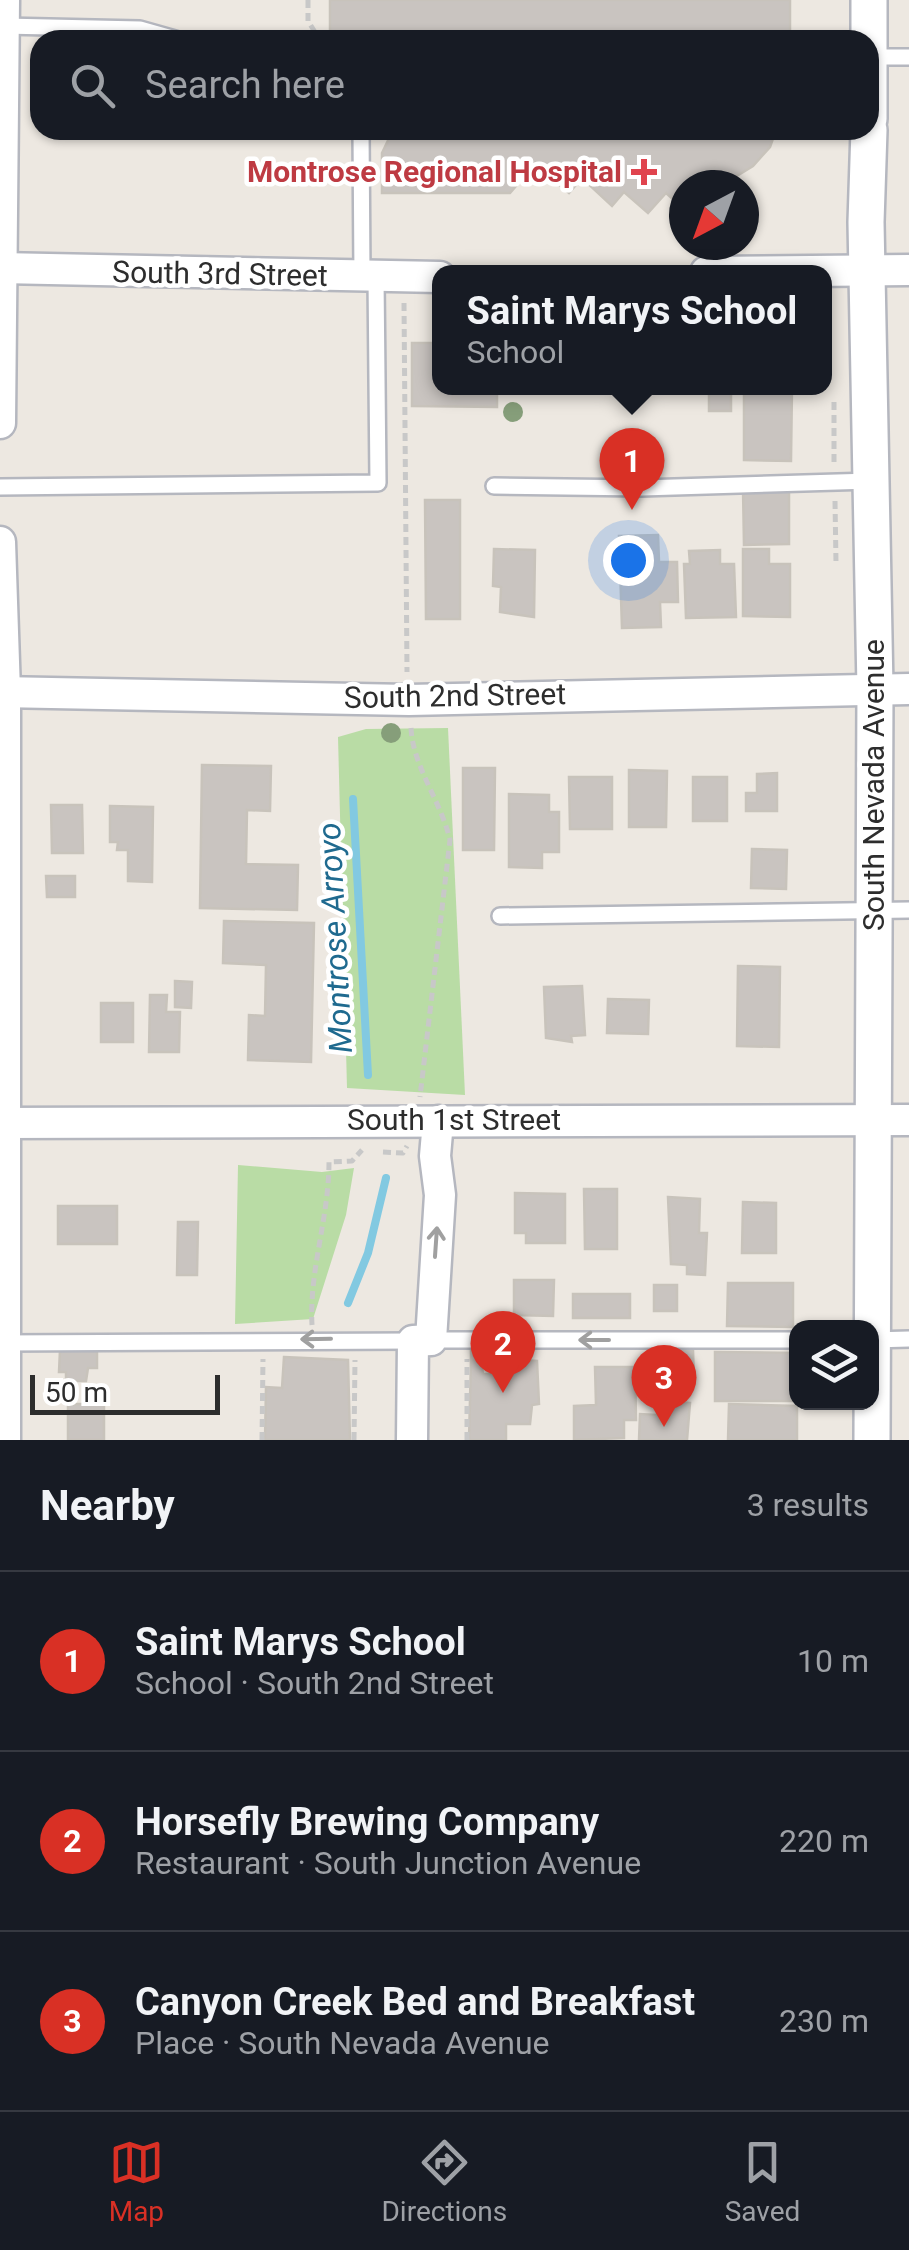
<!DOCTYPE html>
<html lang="en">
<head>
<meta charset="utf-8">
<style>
  body { margin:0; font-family:Roboto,sans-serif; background:#20242c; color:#f1f3f6 }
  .controls { position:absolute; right:30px; bottom:30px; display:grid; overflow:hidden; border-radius:20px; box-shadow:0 2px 8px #0004 }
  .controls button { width:90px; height:90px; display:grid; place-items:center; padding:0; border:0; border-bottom:2px solid #363941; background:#171b24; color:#f1f3f6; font:50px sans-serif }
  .compass { position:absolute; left:669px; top:170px; width:90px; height:90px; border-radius:50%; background:#171b24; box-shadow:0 2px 8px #0004; rotate:221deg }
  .scale { position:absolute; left:30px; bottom:25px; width:190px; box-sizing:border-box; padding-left:10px; border:5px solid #2d2d2d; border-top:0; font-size:28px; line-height:35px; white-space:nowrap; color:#2d2d2d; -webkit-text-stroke:8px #fff; paint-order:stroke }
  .you { position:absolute; left:628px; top:560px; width:35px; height:35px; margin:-25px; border:8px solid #fff; border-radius:50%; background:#1a73e8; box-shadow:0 0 0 15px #1a73e833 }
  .badge { display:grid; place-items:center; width:65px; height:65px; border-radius:50%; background:#d93025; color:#fff; font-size:32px; font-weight:700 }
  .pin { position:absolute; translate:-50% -82px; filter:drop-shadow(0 2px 5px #0008) }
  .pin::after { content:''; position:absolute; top:52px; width:35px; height:30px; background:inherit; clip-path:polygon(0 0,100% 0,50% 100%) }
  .popup { position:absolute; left:432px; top:265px; width:400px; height:130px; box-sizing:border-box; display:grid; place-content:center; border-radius:20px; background:#171b24; filter:drop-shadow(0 2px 8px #0005); font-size:32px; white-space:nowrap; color:#9ea1a6 }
  .popup b { font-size:38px; color:#f1f3f6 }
  .popup::after { content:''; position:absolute; left:50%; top:100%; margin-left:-20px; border:20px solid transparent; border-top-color:#171b24 }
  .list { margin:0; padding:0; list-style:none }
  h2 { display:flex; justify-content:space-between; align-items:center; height:130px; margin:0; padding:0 40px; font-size:42px }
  h2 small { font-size:32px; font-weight:400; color:#9ea1a6 }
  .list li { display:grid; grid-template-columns:65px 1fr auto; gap:30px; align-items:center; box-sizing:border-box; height:180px; padding:0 40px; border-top:2px solid #363941 }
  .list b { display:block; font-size:38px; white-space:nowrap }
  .list p { margin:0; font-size:32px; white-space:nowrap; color:#9ea1a6 }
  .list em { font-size:32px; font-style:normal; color:#9ea1a6 }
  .icon { flex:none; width:55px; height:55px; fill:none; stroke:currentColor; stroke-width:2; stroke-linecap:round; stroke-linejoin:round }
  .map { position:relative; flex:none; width:909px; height:1440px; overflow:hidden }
  .search { position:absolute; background:#171b24; box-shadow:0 2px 8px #0004; left:30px; right:30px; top:30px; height:110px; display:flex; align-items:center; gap:25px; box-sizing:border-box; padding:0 35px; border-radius:30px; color:#9ea1a6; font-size:38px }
  .sheet { height:670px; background:#171b24 }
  nav { display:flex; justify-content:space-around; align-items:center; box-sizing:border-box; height:140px; border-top:2px solid #363941; background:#171b24; font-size:28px; color:#9ea1a6 }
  nav a { display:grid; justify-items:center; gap:5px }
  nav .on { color:#d93025 }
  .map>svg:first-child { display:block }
  .green { fill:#b9dca5 }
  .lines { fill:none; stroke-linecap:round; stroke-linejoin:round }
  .stream { stroke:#82c9e1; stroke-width:8 }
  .building { fill:#c9c4c0; stroke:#c8c3bb; stroke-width:2.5 }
  .service-casing { stroke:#b5b7bf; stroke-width:20 }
  .minor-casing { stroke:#b5b7bf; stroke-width:35 }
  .tertiary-casing { stroke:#b5b7bf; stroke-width:40 }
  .path { stroke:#c8c8c8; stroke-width:5; stroke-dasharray:8 5; stroke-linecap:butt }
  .service { stroke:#fff; stroke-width:15 }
  .minor { stroke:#fff; stroke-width:30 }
  .tertiary { stroke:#fff; stroke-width:35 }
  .tree { fill:#869e7a }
  .oneway { stroke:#a0a0a0 }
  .health-dot { fill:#e0444e; stroke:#fff; stroke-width:4 }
  .labels { text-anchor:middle; stroke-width:9; stroke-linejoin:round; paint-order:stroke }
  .health-label { font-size:30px; font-weight:bold; fill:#be3a42; stroke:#fff; text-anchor:end }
  .street-label { font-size:30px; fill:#2d2d2d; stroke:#fff }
  .water-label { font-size:32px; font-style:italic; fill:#1f6a8f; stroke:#fff }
</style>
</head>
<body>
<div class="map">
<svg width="909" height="1440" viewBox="0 0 909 1440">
  <rect width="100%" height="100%" fill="#ede8e1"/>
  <g class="green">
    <polygon points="448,728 465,1095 347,1088 338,737 366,729"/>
    <polygon points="238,1165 322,1172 354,1168 346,1215 313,1319 235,1324"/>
  </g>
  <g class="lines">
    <g class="stream">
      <polyline points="353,799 368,1075"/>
      <polyline points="348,1303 368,1253 386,1178"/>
    </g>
  </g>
  <g class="building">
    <polygon points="330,0 790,0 790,40 430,40 435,34 330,34"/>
    <polygon points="393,130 776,130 770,147 753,166 722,185 684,185 684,209 666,193 648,213 624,192 612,206 582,178 569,193 535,164 510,193 382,193 382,153"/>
    <polygon points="412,343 440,343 440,388 497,388 497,407 412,406"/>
    <rect x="709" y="388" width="22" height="23"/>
    <polygon points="744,388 792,388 791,461 744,460"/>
    <polygon points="743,489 789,489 789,544 744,545"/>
    <polygon points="425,500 460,500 460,619 426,619"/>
    <polygon points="658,535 659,562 677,562 678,602 660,602 661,627 622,628 619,536"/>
    <polygon points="494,549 535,550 534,617 500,612 501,587 493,586"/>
    <polygon points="743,549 769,549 769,564 790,564 790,617 743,616"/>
    <polygon points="720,550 720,564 734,564 736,617 686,618 684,564 690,564 689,551"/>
    <polygon points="202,765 271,766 270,811 247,810 246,864 298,865 297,910 200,908"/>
    <polygon points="463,768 495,768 494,850 463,850"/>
    <polygon points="629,770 667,771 666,827 629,827"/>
    <polygon points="777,773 777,811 746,811 746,793 757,793 757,774"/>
    <polygon points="569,777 612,777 612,829 570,829"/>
    <rect x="693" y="777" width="34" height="44"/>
    <polygon points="509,794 549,795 549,812 559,812 559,852 542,852 542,868 509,867"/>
    <polygon points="51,805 82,805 83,853 52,853"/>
    <polygon points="110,806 153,807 152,882 128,881 128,850 117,850 118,842 110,842"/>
    <polygon points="752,849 787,850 786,889 751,888"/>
    <polygon points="46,876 75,876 75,897 47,897"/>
    <polygon points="224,921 314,923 311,1062 248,1060 249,1015 265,1016 266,965 223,963"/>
    <polygon points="738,966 780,967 779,1047 737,1046"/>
    <polygon points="175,981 192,982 191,1008 175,1007"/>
    <polygon points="582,986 585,1035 571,1036 572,1042 546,1038 544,987"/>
    <polygon points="150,995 167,995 166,1012 180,1012 179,1052 149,1052"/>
    <polygon points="608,999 649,1000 648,1034 607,1033"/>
    <rect x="101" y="1003" width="32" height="39"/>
    <polygon points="584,1189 617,1189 617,1249 585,1249"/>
    <polygon points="515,1193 565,1194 565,1243 526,1243 526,1233 515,1233"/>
    <polygon points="668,1197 700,1199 699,1233 707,1233 705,1275 687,1274 687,1265 671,1264"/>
    <polygon points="743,1202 776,1203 776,1253 742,1253"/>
    <rect x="58" y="1206" width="59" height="38"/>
    <polygon points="178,1222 198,1222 197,1275 177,1275"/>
    <polygon points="514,1280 554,1280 553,1316 514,1315"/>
    <polygon points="728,1283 793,1283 793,1327 727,1326"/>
    <rect x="654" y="1285" width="23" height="26"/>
    <rect x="573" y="1294" width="57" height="24"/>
    <polygon points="60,1350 97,1351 97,1368 88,1368 86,1381 66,1381 66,1372 59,1372"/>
    <polygon points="500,1350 524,1351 524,1360 500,1359"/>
    <polygon points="693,1350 694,1379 667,1380 666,1374 653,1374 652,1351"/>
    <polygon points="471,1351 494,1351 494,1361 471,1360"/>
    <polygon points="715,1352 796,1353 796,1401 715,1401"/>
    <polygon points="284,1357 348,1360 350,1440 265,1440 266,1387 282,1388"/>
    <polygon points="471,1360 481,1361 483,1374 508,1374 508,1382 522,1360 537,1361 539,1404 532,1405 530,1424 506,1424 506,1440 469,1440"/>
    <polygon points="595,1367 635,1367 636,1420 624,1420 624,1438 574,1440 574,1406 596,1405"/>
    <polygon points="658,1401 690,1403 687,1440 639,1440 640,1414 657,1415"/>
    <rect x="68" y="1404" width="36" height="36"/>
    <polygon points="729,1404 797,1406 797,1440 728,1440"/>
  </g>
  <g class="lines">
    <g class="service-casing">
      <g id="service">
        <polyline points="4,26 140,29 179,40"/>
        <polyline points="871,57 909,57"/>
        <polyline points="361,130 362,277"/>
        <polyline points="494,486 642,488 871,481"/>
        <polyline points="0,487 378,483 376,277"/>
        <polyline points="500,916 909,910"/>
        <polyline points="431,1340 796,1340"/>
        <polyline points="872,1340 909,1339"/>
        <polyline points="2,1343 413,1341"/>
      </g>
    </g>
    <g class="minor-casing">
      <g id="minor">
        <polyline points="0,268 440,277"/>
        <polyline points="706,272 909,270"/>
        <polyline points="0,423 4,0"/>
        <polyline points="0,542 5,692 5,1440"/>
        <polyline points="0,692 409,700 909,689"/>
        <polyline points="0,1123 909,1120"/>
        <polyline points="412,1440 413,1341 431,1340 440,1195 435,1156 438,1121"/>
      </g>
    </g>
    <g class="tertiary-casing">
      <g id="tertiary">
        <polyline points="869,119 869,0"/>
        <polyline points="869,130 866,222 875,689 872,1440"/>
      </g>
    </g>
    <g class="path">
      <polyline points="308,0 308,21 320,40"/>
      <polyline points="404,303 407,672"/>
      <polyline points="834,462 834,400"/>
      <polyline points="835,501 836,563"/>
      <path d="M411,728C413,767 441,801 450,840L420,1097"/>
      <polyline points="383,1152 403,1153 407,1146"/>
      <path d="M312,1325C309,1270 329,1218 329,1162L352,1161L362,1150"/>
      <polyline points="262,1440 263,1359"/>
      <polyline points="354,1440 355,1360"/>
      <polyline points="467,1440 467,1359"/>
    </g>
    <use href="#service" class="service"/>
    <use href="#minor" class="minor"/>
    <use href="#tertiary" class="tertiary"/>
  </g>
  <g class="tree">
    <circle cx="513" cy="412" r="10"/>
    <circle cx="391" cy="733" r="10"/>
  </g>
  <defs><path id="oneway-shaft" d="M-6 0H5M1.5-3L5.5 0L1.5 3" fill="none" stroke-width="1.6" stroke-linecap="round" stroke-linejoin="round" transform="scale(2.5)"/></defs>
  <g class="oneway">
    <use href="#oneway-shaft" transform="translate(436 1242) rotate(-86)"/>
    <use href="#oneway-shaft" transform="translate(316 1339) rotate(179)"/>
    <use href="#oneway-shaft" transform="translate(594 1340) rotate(-180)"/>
  </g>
  <path class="health-dot" d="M639 157h10v10h10v10h-10v10h-10v-10h-10v-10h10z"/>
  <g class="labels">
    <g class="health-label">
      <text x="622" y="182">Montrose Regional Hospital</text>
    </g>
    <g class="street-label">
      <text transform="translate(220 274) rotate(1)" y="10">South 3rd Street</text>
      <text transform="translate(455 696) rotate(-1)" y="10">South 2nd Street</text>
      <text transform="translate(874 785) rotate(-90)" y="10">South Nevada Avenue</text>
      <text x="454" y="1130">South 1st Street</text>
    </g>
    <g class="water-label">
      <text transform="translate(335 938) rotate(-93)" y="11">Montrose Arroyo</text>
    </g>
  </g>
</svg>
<div class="controls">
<button><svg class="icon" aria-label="layers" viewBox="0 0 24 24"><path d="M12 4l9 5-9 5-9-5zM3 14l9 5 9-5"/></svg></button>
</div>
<svg class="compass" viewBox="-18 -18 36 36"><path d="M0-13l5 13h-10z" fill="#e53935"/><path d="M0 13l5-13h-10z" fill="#9ea1a6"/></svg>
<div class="scale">50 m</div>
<div class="you"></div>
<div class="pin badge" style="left:632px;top:510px">1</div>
<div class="popup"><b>Saint Marys School</b>School</div>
<div class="pin badge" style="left:503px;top:1393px">2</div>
<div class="pin badge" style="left:664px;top:1427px">3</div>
<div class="search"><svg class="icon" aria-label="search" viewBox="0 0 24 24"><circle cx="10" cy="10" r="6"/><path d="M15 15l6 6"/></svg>Search here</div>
</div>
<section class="sheet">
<h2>Nearby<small>3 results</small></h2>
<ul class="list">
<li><span class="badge">1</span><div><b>Saint Marys School</b><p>School · South 2nd Street</p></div><em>10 m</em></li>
<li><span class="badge">2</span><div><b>Horsefly Brewing Company</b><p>Restaurant · South Junction Avenue</p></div><em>220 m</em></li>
<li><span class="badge">3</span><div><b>Canyon Creek Bed and Breakfast</b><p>Place · South Nevada Avenue</p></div><em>230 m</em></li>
</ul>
</section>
<nav>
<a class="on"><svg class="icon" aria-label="map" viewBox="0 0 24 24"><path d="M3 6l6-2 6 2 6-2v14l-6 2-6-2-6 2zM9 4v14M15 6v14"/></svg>Map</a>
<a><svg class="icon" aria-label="directions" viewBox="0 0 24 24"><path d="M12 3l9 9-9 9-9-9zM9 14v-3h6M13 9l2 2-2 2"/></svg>Directions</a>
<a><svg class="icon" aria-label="saved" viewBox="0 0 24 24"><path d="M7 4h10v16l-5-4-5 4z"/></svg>Saved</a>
</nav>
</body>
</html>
